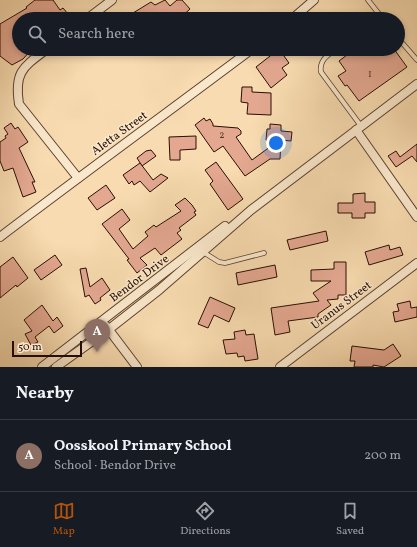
<!DOCTYPE html>
<html lang="en">
<head>
<meta charset="utf-8">
<style>
  body { margin:0; font-family:Vollkorn,serif; background:#242831; color:#f1f3f6 }
  .scale { position:absolute; left:12px; bottom:10px; width:70px; box-sizing:border-box; padding-left:4px; border:2px solid #290f02; border-top:0; font-size:11px; line-height:14px; white-space:nowrap; color:#290f02; -webkit-text-stroke:3px #fae8cc; paint-order:stroke }
  .you { position:absolute; left:276px; top:143px; width:14px; height:14px; margin:-10px; border:3px solid #fff; border-radius:50%; background:#1a73e8; box-shadow:0 0 0 6px #1a73e833 }
  .badge { display:grid; place-items:center; width:26px; height:26px; border-radius:50%; background:#b45309; color:#fff; font-size:13px; font-weight:700 }
  .pin { position:absolute; translate:-50% -33px; filter:drop-shadow(0 1px 2px #0008) }
  .pin::after { content:''; position:absolute; top:21px; width:14px; height:12px; background:inherit; clip-path:polygon(0 0,100% 0,50% 100%) }
  .list { margin:0; padding:0; list-style:none }
  h2 { display:flex; justify-content:space-between; align-items:center; height:52px; margin:0; padding:0 16px; font-size:17px }
  h2 small { font-size:13px; font-weight:400; color:#9ea1a6 }
  .list li { display:grid; grid-template-columns:26px 1fr auto; gap:12px; align-items:center; box-sizing:border-box; height:72px; padding:0 16px; border-top:1px solid #363941 }
  .list b { display:block; font-size:15px; white-space:nowrap }
  .list p { margin:0; font-size:13px; white-space:nowrap; color:#9ea1a6 }
  .list em { font-size:13px; font-style:normal; color:#9ea1a6 }
  .icon { flex:none; width:22px; height:22px; fill:none; stroke:currentColor; stroke-width:2; stroke-linecap:round; stroke-linejoin:round }
  .map { position:relative; flex:none; width:417px; height:367px; overflow:hidden }
  .search { position:absolute; background:#171b24; box-shadow:0 2px 6px #0003; left:12px; right:12px; top:12px; height:44px; display:flex; align-items:center; gap:10px; box-sizing:border-box; padding:0 14px; border-radius:22px; color:#9ea1a6; font-size:15px }
  .sheet { height:124px; background:#171b24 }
  nav { display:flex; justify-content:space-around; align-items:center; box-sizing:border-box; height:56px; border-top:1px solid #363941; background:#171b24; font-size:11px; color:#9ea1a6 }
  nav a { display:grid; justify-items:center; gap:2px }
  nav .on { color:#b45309 }
  .map>svg:first-child { display:block }
  .building { fill:#e4a891; stroke:#290f02 }
  .lines { fill:none; stroke-linecap:round; stroke-linejoin:round }
  .lane-casing { stroke:#5d422e; stroke-width:5.5 }
  .street-casing { stroke:#5d422e; stroke-width:10 }
  .lane { stroke:#fae8cc; stroke-width:4 }
  .street { stroke:#fae8cc; stroke-width:8 }
  .labels { text-anchor:middle; stroke-width:3; stroke-linejoin:round; paint-order:stroke }
  .number-label { font-size:10px; fill:#583526 }
  .street-label { font-size:12px; fill:#290f02; stroke:#fae8cc }
</style>
</head>
<body>
<div class="map">
<svg width="417" height="367" viewBox="0 0 417 367">
  <rect width="100%" height="100%" fill="#f8dbb0"/>
  <filter id="stains"><feTurbulence type="fractalNoise" baseFrequency=".005" numOctaves="4"/><feColorMatrix values="0 0 0 0 .2 0 0 0 0 .09 0 0 0 0 .02 0 0 0 .5 -.17"/></filter>
  <radialGradient id="worn" r=".72"><stop offset=".6" stop-color="#630" stop-opacity="0"/><stop offset="1" stop-color="#630" stop-opacity=".3"/></radialGradient>
  <g class="building">
    <polygon points="35,0 53,0 60,10 63,8 68,14 60,19 19,19 19,49 32,49 23,59 12,65 0,56 0,24 27,8 26,7"/>
    <polygon points="165,0 170,6 177,0 182,0 190,9 179,19 136,19 133,13 151,2 155,5"/>
    <polygon points="279,49 289,63 282,68 287,75 271,88 256,67"/>
    <polygon points="355,49 394,49 407,67 359,101 347,85 345,86 338,76 346,71 339,61"/>
    <polygon points="242,87 252,87 252,92 271,93 271,115 247,114 248,103 241,102"/>
    <polygon points="204,118 206,121 210,119 213,124 213,126 238,128 241,131 241,134 236,137 252,160 278,141 266,140 267,129 270,129 270,124 281,125 281,131 292,132 291,141 281,140 280,159 270,159 245,176 223,146 214,152 195,125"/>
    <polygon points="11,123 15,129 18,127 28,142 19,148 35,182 32,182 36,192 23,197 13,168 4,171 0,161 0,142 6,138 5,136 8,134 4,128"/>
    <polygon points="196,136 196,149 180,150 180,160 170,160 169,137"/>
    <polygon points="417,144 417,162 412,156 396,167 388,156 396,151 400,157"/>
    <polygon points="151,150 156,156 142,166 137,158 146,151"/>
    <polygon points="216,162 243,199 228,210 210,184 213,181 205,170"/>
    <polygon points="140,163 153,180 161,174 168,178 150,192 140,181 134,185 132,181 129,184 123,175"/>
    <polygon points="106,185 115,198 97,210 88,198"/>
    <polygon points="365,193 365,202 375,202 375,213 365,213 365,218 352,218 352,213 338,213 338,203 353,203 353,194"/>
    <polygon points="185,198 192,205 196,211 194,212 196,215 179,228 181,230 177,233 182,239 161,255 155,248 140,258 147,265 137,273 127,260 129,259 102,224 122,209 130,220 119,229 133,249 148,236 145,232 154,225 156,227 181,211 175,205"/>
    <polygon points="326,231 328,241 290,250 287,240"/>
    <polygon points="389,245 390,250 400,247 403,255 369,265 365,252"/>
    <polygon points="55,255 62,265 41,280 34,270"/>
    <polygon points="13,257 28,278 17,287 16,285 0,298 0,267"/>
    <polygon points="334,262 346,262 346,295 338,295 338,299 327,300 331,305 318,314 318,317 288,321 290,332 275,335 271,308 319,301 313,293 331,281 311,281 311,270 334,269"/>
    <polygon points="275,265 277,277 238,285 236,273"/>
    <polygon points="86,268 90,287 102,278 110,290 100,298 101,300 95,304 89,295 85,297 80,269"/>
    <polygon points="210,297 235,308 229,322 214,315 208,328 198,324"/>
    <polygon points="410,301 411,308 417,307 417,317 395,322 393,312 399,311 397,304"/>
    <polygon points="42,305 53,321 57,317 63,326 54,333 49,326 35,337 38,342 31,345 25,334 32,331 24,320"/>
    <polygon points="245,330 246,335 254,334 258,359 245,361 244,356 238,357 237,353 226,354 223,340 235,339 234,332"/>
    <polygon points="393,344 401,356 384,367 373,365 373,367 354,367 355,361 350,361 352,346 384,350"/>
  </g>
  <g class="lines">
    <g class="lane-casing">
      <g id="lane">
        <polyline points="368,0 383,19"/>
        <polyline points="398,38 417,60"/>
        <path d="M336,49C328,55 319,60 321,72L361,126"/>
        <polyline points="203,252 219,262 225,263 264,253"/>
      </g>
    </g>
    <g class="street-casing">
      <g id="street">
        <polyline points="87,19 112,0"/>
        <polyline points="292,19 314,0"/>
        <path d="M47,49C23,67 14,72 19,104L78,178"/>
        <polyline points="356,130 417,217"/>
        <path d="M0,237C83,174 168,112 252,49"/>
        <polyline points="106,326 137,367"/>
        <polyline points="42,367 225,226"/>
        <polyline points="56,367 108,330 159,290 251,210 417,84"/>
        <polyline points="280,367 417,263"/>
      </g>
    </g>
    <use href="#lane" class="lane"/>
    <use href="#street" class="street"/>
  </g>
  <g class="labels">
    <g class="number-label">
      <text x="370" y="77">1</text>
      <text x="222" y="138">2</text>
    </g>
    <g class="street-label">
      <text transform="translate(119 133) rotate(-36)" y="4">Aletta Street</text>
      <text transform="translate(139 278) rotate(-37)" y="4">Bendor Drive</text>
      <text transform="translate(341 305) rotate(-37)" y="4">Uranus Street</text>
    </g>
  </g>
  <rect width="100%" height="100%" filter="url(#stains)"/>
  <rect width="100%" height="100%" fill="url(#worn)"/>
</svg>
<div class="scale">50 m</div>
<div class="you"></div>
<div class="pin badge" style="left:97px;top:352px;background:#8d6e63">A</div>
<div class="search"><svg class="icon" aria-label="search" viewBox="0 0 24 24"><circle cx="10" cy="10" r="6"/><path d="M15 15l6 6"/></svg>Search here</div>
</div>
<section class="sheet">
<h2>Nearby<small></small></h2>
<ul class="list">
<li><span class="badge" style="background:#8d6e63">A</span><div><b>Oosskool Primary School</b><p>School · Bendor Drive</p></div><em>200 m</em></li>
</ul>
</section>
<nav>
<a class="on"><svg class="icon" aria-label="map" viewBox="0 0 24 24"><path d="M3 6l6-2 6 2 6-2v14l-6 2-6-2-6 2zM9 4v14M15 6v14"/></svg>Map</a>
<a><svg class="icon" aria-label="directions" viewBox="0 0 24 24"><path d="M12 3l9 9-9 9-9-9zM9 14v-3h6M13 9l2 2-2 2"/></svg>Directions</a>
<a><svg class="icon" aria-label="saved" viewBox="0 0 24 24"><path d="M7 4h10v16l-5-4-5 4z"/></svg>Saved</a>
</nav>
</body>
</html>
